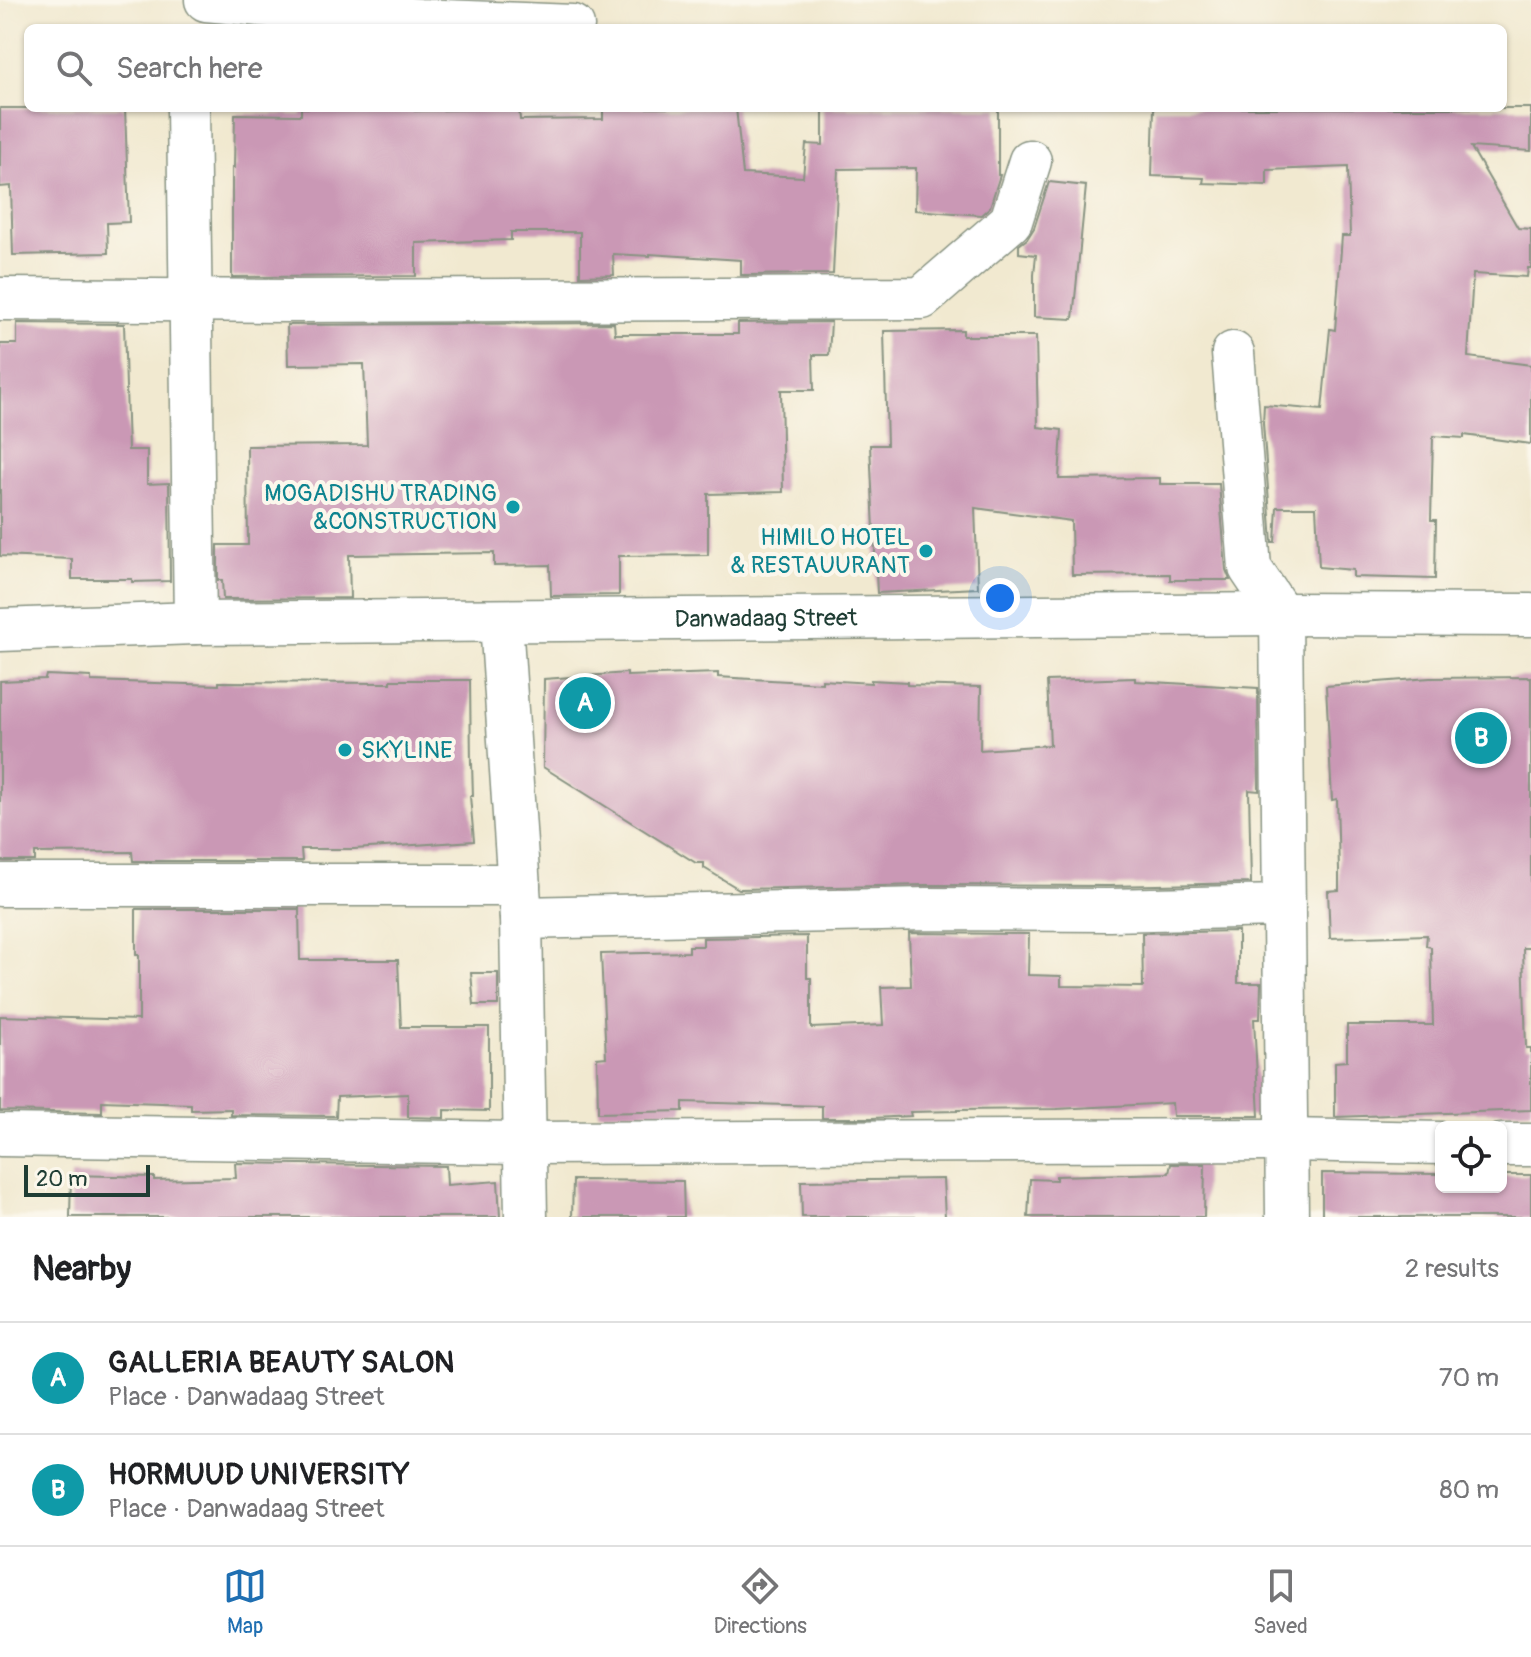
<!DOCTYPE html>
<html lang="en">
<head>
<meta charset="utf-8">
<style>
  body { margin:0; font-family:Pangolin,sans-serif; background:#f6f6f6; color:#202124 }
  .controls { position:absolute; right:24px; bottom:24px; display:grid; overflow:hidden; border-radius:12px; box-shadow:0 2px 6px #0004 }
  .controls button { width:72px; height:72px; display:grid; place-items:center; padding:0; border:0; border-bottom:2px solid #e0e0e0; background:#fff; color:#202124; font:40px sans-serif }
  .scale { position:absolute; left:24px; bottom:20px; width:126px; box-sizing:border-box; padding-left:8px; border:4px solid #1f3d34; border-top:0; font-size:22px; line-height:28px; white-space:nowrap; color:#1f3d34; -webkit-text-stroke:6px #fbf7ec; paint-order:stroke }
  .you { position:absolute; left:1000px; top:598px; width:28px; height:28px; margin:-20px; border:6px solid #fff; border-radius:50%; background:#1a73e8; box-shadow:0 0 0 12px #1a73e833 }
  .badge { display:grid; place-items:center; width:52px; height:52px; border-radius:50%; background:#1f6fb2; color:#fff; font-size:26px; font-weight:700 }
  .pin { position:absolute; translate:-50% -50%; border:4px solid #fff; box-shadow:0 2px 8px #0006 }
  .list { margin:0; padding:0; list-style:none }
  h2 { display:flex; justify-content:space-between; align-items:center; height:104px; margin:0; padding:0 32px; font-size:34px }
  h2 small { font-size:26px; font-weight:400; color:#757577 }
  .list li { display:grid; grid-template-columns:52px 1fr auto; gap:24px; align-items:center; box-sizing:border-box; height:112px; padding:0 32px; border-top:2px solid #e0e0e0 }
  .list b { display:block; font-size:30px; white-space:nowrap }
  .list p { margin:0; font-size:26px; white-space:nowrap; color:#757577 }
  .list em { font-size:26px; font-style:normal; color:#757577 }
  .icon { flex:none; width:44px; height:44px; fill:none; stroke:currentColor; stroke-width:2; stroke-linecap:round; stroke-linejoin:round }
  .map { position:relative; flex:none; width:1531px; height:1217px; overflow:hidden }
  .search { position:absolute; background:#fff; box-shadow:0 2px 6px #0004; left:24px; right:24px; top:24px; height:88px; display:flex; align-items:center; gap:20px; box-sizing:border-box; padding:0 28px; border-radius:12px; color:#757577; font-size:30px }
  .sheet { height:328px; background:#fff }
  nav { display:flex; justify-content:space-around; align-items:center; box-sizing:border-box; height:112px; border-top:2px solid #e0e0e0; background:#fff; font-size:22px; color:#757577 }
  nav a { display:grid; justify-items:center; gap:4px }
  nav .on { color:#1f6fb2 }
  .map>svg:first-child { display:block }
  .building { fill:#ca98b5 }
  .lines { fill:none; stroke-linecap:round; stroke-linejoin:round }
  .minor-casing { stroke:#889382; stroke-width:45 }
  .minor { stroke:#fff; stroke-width:42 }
  .culture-dot { fill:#0f9aa8; stroke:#fbf7ec; stroke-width:3 }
  .labels { text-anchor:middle; stroke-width:8; stroke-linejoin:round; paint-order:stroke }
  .culture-label { font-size:24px; fill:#0d838f; stroke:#fbf7ec; text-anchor:end }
  .street-label { font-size:24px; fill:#1f3d34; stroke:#fbf7ec }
</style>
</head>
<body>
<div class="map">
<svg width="1531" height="1217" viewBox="0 0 1531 1217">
  <rect width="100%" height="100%" fill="#fbf7ec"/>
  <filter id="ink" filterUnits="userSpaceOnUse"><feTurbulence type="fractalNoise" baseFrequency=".0125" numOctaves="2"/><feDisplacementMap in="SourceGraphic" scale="16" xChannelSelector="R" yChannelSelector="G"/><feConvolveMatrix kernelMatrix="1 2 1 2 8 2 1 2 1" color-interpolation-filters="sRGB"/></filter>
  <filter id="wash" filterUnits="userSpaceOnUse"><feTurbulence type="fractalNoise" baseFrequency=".006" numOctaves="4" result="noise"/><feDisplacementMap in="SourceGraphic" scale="32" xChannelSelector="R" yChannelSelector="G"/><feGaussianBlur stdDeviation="1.8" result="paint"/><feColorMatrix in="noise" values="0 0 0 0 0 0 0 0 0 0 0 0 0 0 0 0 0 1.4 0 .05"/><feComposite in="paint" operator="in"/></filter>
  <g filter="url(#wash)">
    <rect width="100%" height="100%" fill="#f1e9d0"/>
    <g id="blocks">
      <g class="building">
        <polygon points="0,108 125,108 129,222 107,223 108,253 13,255 11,186 0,187"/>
        <polygon points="301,108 415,108 415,111 519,108 520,120 603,119 603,108 736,108 743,174 803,177 806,144 823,145 823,108 998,108 998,175 1000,175 990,207 981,215 915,210 916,168 838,169 833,274 741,275 741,260 650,254 650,256 613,254 614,275 580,276 580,232 511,232 511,240 416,243 416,276 232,277 232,168 234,168 235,114 301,115"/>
        <polygon points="1154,108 1531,108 1531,151 1471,147 1518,228 1531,229 1531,268 1528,268 1527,277 1473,274 1468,357 1531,365 1531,444 1464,435 1464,438 1433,436 1431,520 1436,520 1435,579 1353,577 1353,570 1319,567 1316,507 1277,507 1275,542 1272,542 1263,423 1264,405 1322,410 1330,329 1335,330 1342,236 1350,236 1348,167 1267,170 1267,185 1203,183 1204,178 1152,176"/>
        <polygon points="1049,182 1086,186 1073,319 1034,317 1034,275 1036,255 1019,253 1019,245 1027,239 1034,228"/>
        <polygon points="831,322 829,355 813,355 814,390 781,390 783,492 708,494 708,555 619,556 619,595 551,596 550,565 494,566 494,553 349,555 350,598 223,599 222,580 218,580 218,545 248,545 247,446 367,445 364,364 288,365 287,325 614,323 615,334 738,334 738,323"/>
        <polygon points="17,323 124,324 128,450 147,450 147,484 169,483 170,581 132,582 132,579 72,579 72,559 0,556 0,344 17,344"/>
        <polygon points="963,330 963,336 1036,336 1038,427 1062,430 1059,479 1160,478 1160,484 1219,484 1226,570 1230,580 1170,580 1170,574 1072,575 1071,521 975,508 978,588 877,593 870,445 887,445 884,331"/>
        <polygon points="627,673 627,676 718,673 718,677 822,683 822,680 871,683 871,680 907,682 907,685 981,687 980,750 1050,745 1047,681 1135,678 1135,681 1258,688 1259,791 1249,790 1251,883 1109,886 926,885 739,889 704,868 704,863 696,863 543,767 544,679"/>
        <polygon points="46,675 91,677 91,681 219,685 219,682 391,683 391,680 470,680 471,764 472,764 473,796 470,796 474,841 354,849 301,849 302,861 133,861 132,852 35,853 35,861 0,861 0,681 45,679"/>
        <polygon points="1531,677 1531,948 1523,948 1526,1048 1531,1048 1531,1110 1335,1117 1335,1062 1347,1061 1347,1025 1433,1025 1431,947 1426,946 1427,935 1330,938 1328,891 1339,890 1339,871 1337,799 1332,800 1326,686 1430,678"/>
        <polygon points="136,909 299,909 300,960 398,960 401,1027 489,1027 489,1111 444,1110 444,1118 408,1117 408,1094 337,1097 336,1116 231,1115 231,1109 191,1110 191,1104 102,1101 102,1113 0,1111 0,1016 139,1020 139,955 136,955"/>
        <polygon points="1238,931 1238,983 1261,983 1260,1019 1254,1019 1259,1116 1173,1116 1172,1103 1057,1109 957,1110 957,1111 910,1112 911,1116 873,1118 822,1118 822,1106 683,1102 683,1111 598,1113 597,1058 606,1057 601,954 689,952 689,946 703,946 703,938 807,936 807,978 811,978 811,1028 883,1025 881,987 911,986 909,933 1029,934 1028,975 1061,976 1061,986 1143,987 1142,933"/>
        <polygon points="471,973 498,973 498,1005 474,1005"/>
        <polygon points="235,1163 446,1166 447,1185 498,1181 500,1217 70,1217 71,1175 154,1177 154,1180 236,1178"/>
        <polygon points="1171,1164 1205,1164 1204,1217 1028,1217 1030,1179 1056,1180 1056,1176 1169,1173"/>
        <polygon points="1322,1173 1441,1174 1441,1187 1501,1187 1501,1175 1531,1175 1531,1217 1322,1217"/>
        <polygon points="943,1179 945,1217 802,1217 801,1181"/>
        <polygon points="573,1180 683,1181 684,1217 572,1217"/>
      </g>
    </g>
  </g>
  <g filter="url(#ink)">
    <use href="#blocks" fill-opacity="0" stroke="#889382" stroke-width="2"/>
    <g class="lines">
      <g class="minor-casing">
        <g id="minor">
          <polyline points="206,0 419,20 573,26"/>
          <polyline points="188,108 195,623"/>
          <polyline points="0,299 293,301 922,298 1011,221 1030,161"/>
          <polyline points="1233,353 1250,568 1281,614 1287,1217"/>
          <polyline points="501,622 521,918 526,1217"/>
          <path id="s1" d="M0,630L195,623L1281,614L1531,615"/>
          <polyline points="0,885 519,885"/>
          <polyline points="521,918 927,909 1109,910 1283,906"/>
          <polyline points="0,1135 524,1143 1287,1140 1441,1143"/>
          <polyline points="1501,1145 1531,1145"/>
        </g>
      </g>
      <use href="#minor" class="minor"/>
    </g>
  </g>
  <g class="culture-dot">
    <circle cx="513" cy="507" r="8"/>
    <circle cx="926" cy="551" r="8"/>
    <circle cx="345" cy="750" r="8"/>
  </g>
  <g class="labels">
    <g class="culture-label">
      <text x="497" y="501">MOGADISHU TRADING<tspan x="497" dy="28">&amp;CONSTRUCTION</tspan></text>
      <text x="910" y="545">HIMILO HOTEL<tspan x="910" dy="28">&amp; RESTAUURANT</tspan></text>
      <text x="361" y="758" text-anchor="start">SKYLINE</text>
    </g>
    <g class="street-label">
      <text dy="8" stroke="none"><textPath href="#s1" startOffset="766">Danwadaag Street</textPath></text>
    </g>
  </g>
</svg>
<div class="controls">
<button><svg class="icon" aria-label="locate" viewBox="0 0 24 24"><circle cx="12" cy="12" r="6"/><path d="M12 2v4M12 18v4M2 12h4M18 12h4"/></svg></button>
</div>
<div class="scale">20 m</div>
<div class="you"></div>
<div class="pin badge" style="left:585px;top:703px;background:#0f9aa8">A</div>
<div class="pin badge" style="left:1481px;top:738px;background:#0f9aa8">B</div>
<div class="search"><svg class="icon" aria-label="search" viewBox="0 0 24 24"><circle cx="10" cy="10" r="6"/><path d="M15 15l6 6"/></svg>Search here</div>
</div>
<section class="sheet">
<h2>Nearby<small>2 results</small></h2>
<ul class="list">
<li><span class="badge" style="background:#0f9aa8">A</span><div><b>GALLERIA BEAUTY SALON</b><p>Place · Danwadaag Street</p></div><em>70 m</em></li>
<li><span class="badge" style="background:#0f9aa8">B</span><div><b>HORMUUD UNIVERSITY</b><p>Place · Danwadaag Street</p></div><em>80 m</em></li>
</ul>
</section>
<nav>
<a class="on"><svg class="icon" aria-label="map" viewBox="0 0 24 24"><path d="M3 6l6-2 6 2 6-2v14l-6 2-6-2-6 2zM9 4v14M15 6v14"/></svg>Map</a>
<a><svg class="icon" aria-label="directions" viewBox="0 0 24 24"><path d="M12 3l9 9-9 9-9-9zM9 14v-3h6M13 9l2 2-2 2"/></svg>Directions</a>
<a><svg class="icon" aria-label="saved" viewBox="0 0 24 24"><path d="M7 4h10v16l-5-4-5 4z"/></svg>Saved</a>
</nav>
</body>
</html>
